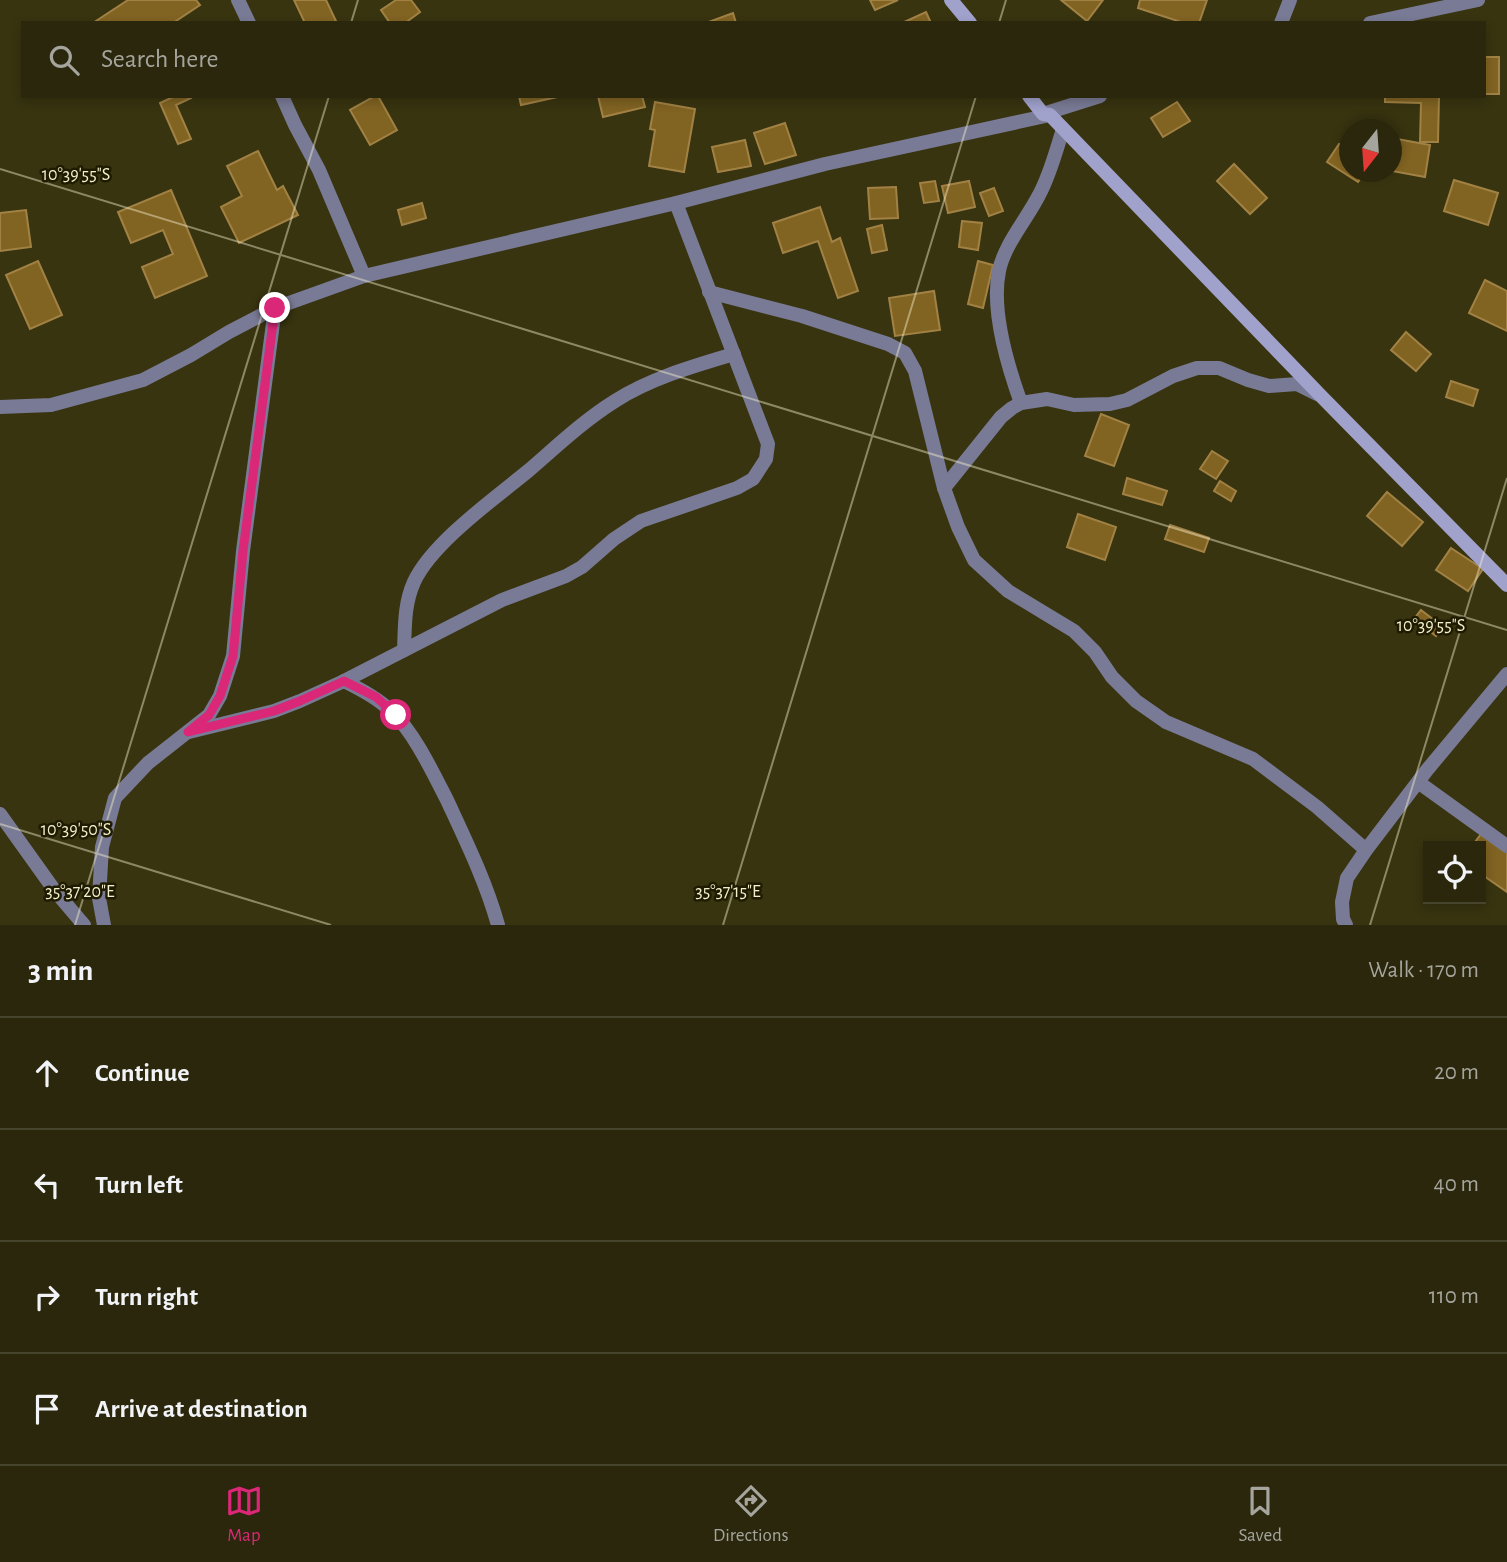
<!DOCTYPE html>
<html lang="en">
<head>
<meta charset="utf-8">
<style>
  body { margin:0; font-family:"Alegreya Sans",sans-serif; background:#36331a; color:#f1f3f6 }
  .controls { position:absolute; right:21px; bottom:21px; display:grid; overflow:hidden; border-radius:0px; box-shadow:0 4px 10px #0003 }
  .controls button { width:63px; height:63px; display:grid; place-items:center; padding:0; border:0; border-bottom:2px solid #46442d; background:#2a270c; color:#f1f3f6; font:35px sans-serif }
  .compass { position:absolute; left:1339px; top:119px; width:63px; height:63px; border-radius:50%; background:#2a270c; box-shadow:0 4px 10px #0003; rotate:197deg }
  .stop { position:absolute; width:21px; height:21px; margin:-16px; border:5px solid #db2777; border-radius:50%; background:#fff }
  .stop.end { background:#db2777; border-color:#fff; box-shadow:0 2px 7px #0008 }
  .list { margin:0; padding:0; list-style:none }
  h2 { display:flex; justify-content:space-between; align-items:center; height:91px; margin:0; padding:0 28px; font-size:30px }
  h2 small { font-size:23px; font-weight:400; color:#a5a59d }
  .list li { display:grid; grid-template-columns:46px 1fr auto; gap:21px; align-items:center; box-sizing:border-box; height:112px; padding:0 28px; border-top:2px solid #46442d }
  .list b { display:block; font-size:26px; white-space:nowrap }
  .list em { font-size:23px; font-style:normal; color:#a5a59d }
  .icon { flex:none; width:38px; height:38px; fill:none; stroke:currentColor; stroke-width:2; stroke-linecap:round; stroke-linejoin:round }
  .map { position:relative; flex:none; width:1507px; height:925px; overflow:hidden }
  .search { position:absolute; background:#2a270c; box-shadow:0 4px 10px #0003; left:21px; right:21px; top:21px; height:77px; display:flex; align-items:center; gap:18px; box-sizing:border-box; padding:0 24px; border-radius:0px; color:#a5a59d; font-size:26px }
  .sheet { height:539px; background:#2a270c }
  nav { display:flex; justify-content:space-around; align-items:center; box-sizing:border-box; height:98px; border-top:2px solid #46442d; background:#2a270c; font-size:19px; color:#a5a59d }
  nav a { display:grid; justify-items:center; gap:4px }
  nav .on { color:#db2777 }
  .map>svg:first-child { display:block }
  .building { fill:#816322; stroke:#a28244; stroke-width:2 }
  .lines { fill:none; stroke-linecap:round; stroke-linejoin:round }
  .street { stroke:#797a95; stroke-width:14 }
  .secondary { stroke:#a0a2cc; stroke-width:14 }
  .route { stroke:#db2777; stroke-width:9 }
  .ticks { fill:none; stroke:#f3f0ce; stroke-width:2; stroke-opacity:0.45 }
  .ticks-label { font-size:18px; text-anchor:middle; fill:#f3f0ce; stroke:#1f1b01; stroke-width:5; stroke-linejoin:round; paint-order:stroke }
</style>
</head>
<body>
<div class="map">
<svg width="1507" height="925" viewBox="0 0 1507 925">
  <rect width="100%" height="100%" fill="#383410"/>
  <g class="building">
    <polygon points="128,0 196,0 200,5 173,23 93,23"/>
    <polygon points="294,0 326,0 336,21 331,23 305,23"/>
    <polygon points="396,0 411,0 420,12 405,23 390,23 381,10"/>
    <polygon points="870,0 898,0 875,10"/>
    <polygon points="1061,0 1103,0 1087,21"/>
    <polygon points="1140,0 1207,0 1199,23 1184,23 1138,8"/>
    <polygon points="926,12 931,23 902,23"/>
    <polygon points="733,13 736,23 706,23"/>
    <rect x="1484" y="57" width="15" height="37"/>
    <polygon points="175,96 190,96 191,98 176,105 191,139 178,144 160,103"/>
    <polygon points="375,96 378,96 397,130 370,145 350,110"/>
    <polygon points="519,96 562,96 521,105"/>
    <polygon points="598,96 642,96 645,107 603,117"/>
    <polygon points="1385,96 1439,96 1438,142 1420,142 1421,103 1385,102"/>
    <polygon points="655,102 695,109 684,172 649,166 655,130 650,129"/>
    <polygon points="1177,102 1190,121 1163,137 1151,118"/>
    <polygon points="785,123 796,155 765,164 754,133"/>
    <polygon points="1392,138 1430,145 1425,177 1392,171"/>
    <polygon points="745,140 751,166 718,172 712,147"/>
    <polygon points="1339,144 1350,150 1350,172 1365,172 1358,182 1327,162"/>
    <polygon points="258,151 277,190 283,186 298,215 239,243 221,207 242,196 227,166"/>
    <polygon points="1234,164 1267,198 1250,214 1217,181"/>
    <polygon points="1454,180 1498,193 1488,225 1444,211"/>
    <polygon points="935,181 939,201 924,203 920,183"/>
    <polygon points="969,181 975,207 948,213 942,186"/>
    <polygon points="896,187 898,218 870,219 868,188"/>
    <polygon points="994,188 1003,211 989,216 980,193"/>
    <polygon points="171,190 207,276 155,298 142,267 173,254 163,230 131,243 118,212"/>
    <polygon points="422,203 426,218 402,225 398,210"/>
    <polygon points="820,207 832,242 840,238 858,291 838,298 818,241 783,253 773,223"/>
    <polygon points="26,210 31,247 0,251 0,213"/>
    <polygon points="962,221 982,223 978,250 959,247"/>
    <polygon points="882,225 887,250 872,253 867,229"/>
    <polygon points="38,261 62,315 30,329 6,275"/>
    <polygon points="978,261 993,265 983,308 968,304"/>
    <polygon points="1485,280 1507,291 1507,331 1469,313"/>
    <polygon points="934,291 940,330 895,336 889,298"/>
    <polygon points="1406,332 1431,354 1416,371 1391,350"/>
    <polygon points="1451,381 1478,390 1473,406 1446,397"/>
    <polygon points="1101,414 1129,425 1114,466 1085,456"/>
    <polygon points="1212,451 1228,461 1216,479 1200,469"/>
    <polygon points="1127,478 1167,491 1162,505 1123,494"/>
    <polygon points="1220,481 1236,491 1231,501 1214,491"/>
    <polygon points="1387,492 1423,522 1402,546 1367,516"/>
    <polygon points="1078,514 1116,527 1105,560 1067,547"/>
    <polygon points="1170,525 1209,538 1204,552 1165,539"/>
    <polygon points="1451,548 1483,569 1468,591 1436,570"/>
    <polygon points="1421,610 1443,627 1436,636 1414,619"/>
    <polygon points="1481,834 1507,852 1507,892 1481,874 1481,846 1472,846"/>
  </g>
  <g class="lines">
    <g class="street">
      <polyline points="238,0 249,23"/>
      <polyline points="1281,23 1290,0"/>
      <polyline points="1370,23 1478,0"/>
      <polyline points="282,96 295,125 319,170 364,276"/>
      <polyline points="1043,114 1100,96"/>
      <polyline points="709,292 802,316 888,344 905,353 915,371 944,488 958,527 974,560 1008,591 1074,631 1095,652 1112,677 1136,701 1166,722 1253,759 1317,807 1366,850"/>
      <path d="M1021,403C1008,367 991,310 999,271C1004,245 1027,219 1039,195C1050,175 1056,151 1063,129"/>
      <polyline points="0,407 51,405 143,380 191,355 229,332 275,308 364,276 676,203 825,164 1050,115"/>
      <polyline points="944,488 1001,417 1012,408 1021,403 1047,399 1074,405 1110,404 1127,400 1173,376 1197,368 1219,368 1248,380 1269,386 1297,384 1317,394"/>
      <path d="M404,650C405,627 404,604 414,582C432,543 494,499 528,471C556,447 583,421 615,401C651,378 694,366 734,354"/>
      <path d="M344,681C362,690 379,699 393,713C415,734 433,773 447,800C466,841 486,882 498,925"/>
      <polyline points="189,732 274,711 300,701 344,681 502,600 566,576 582,567 614,539 641,521 737,488 753,479 766,459 768,444 676,203"/>
      <polyline points="1418,782 1507,846"/>
      <polyline points="0,814 55,891 84,925"/>
      <polyline points="104,925 99,898 102,847 115,798 148,763 209,715 220,696 233,656 243,551 275,308"/>
      <polyline points="1346,925 1343,919 1342,902 1347,878 1366,850 1427,770 1507,674"/>
    </g>
    <g class="secondary">
      <polyline points="951,0 970,23"/>
      <polyline points="1029,96 1043,114 1050,115 1321,396 1507,585"/>
    </g>
  </g>
  <g class="lines">
    <polyline class="route" points="275,308 243,551 233,656 220,696 209,715 188,732 274,711 300,701 344,681 376,697 396,715"/>
  </g>
  <path class="ticks" d="M351,23L358,0M999,23L1006,0M0,169L1507,630M0,824L331,925M75,925L329,96M723,925L976,96M1370,925L1507,478"/>
  <g class="ticks-label">
    <text x="76" y="180">10°39'55"S</text>
    <text x="1431" y="631">10°39'55"S</text>
    <text x="76" y="835">10°39'50"S</text>
    <text x="80" y="897">35°37'20"E</text>
    <text x="728" y="897">35°37'15"E</text>
  </g>
</svg>
<div class="controls">
<button><svg class="icon" aria-label="locate" viewBox="0 0 24 24"><circle cx="12" cy="12" r="6"/><path d="M12 2v4M12 18v4M2 12h4M18 12h4"/></svg></button>
</div>
<svg class="compass" viewBox="-18 -18 36 36"><path d="M0-13l5 13h-10z" fill="#e53935"/><path d="M0 13l5-13h-10z" fill="#a5a59d"/></svg>
<div class="stop" style="left:396px;top:715px"></div>
<div class="stop end" style="left:275px;top:308px"></div>
<div class="search"><svg class="icon" aria-label="search" viewBox="0 0 24 24"><circle cx="10" cy="10" r="6"/><path d="M15 15l6 6"/></svg>Search here</div>
</div>
<section class="sheet">
<h2>3 min<small>Walk · 170 m</small></h2>
<ul class="list">
<li><svg class="icon" aria-label="ahead" viewBox="0 0 24 24"><path d="M12 20V5M6 11l6-6 6 6"/></svg><div><b>Continue</b></div><em>20 m</em></li>
<li><svg class="icon" aria-label="left" viewBox="0 0 24 24"><path d="M17 20v-9H6M10 6l-5 5 5 5"/></svg><div><b>Turn left</b></div><em>40 m</em></li>
<li><svg class="icon" aria-label="right" viewBox="0 0 24 24"><path d="M7 20v-9h11M14 6l5 5-5 5"/></svg><div><b>Turn right</b></div><em>110 m</em></li>
<li><svg class="icon" aria-label="arrive" viewBox="0 0 24 24"><path d="M6 21V4h12l-3 4 3 4H6"/></svg><div><b>Arrive at destination</b></div></li>
</ul>
</section>
<nav>
<a class="on"><svg class="icon" aria-label="map" viewBox="0 0 24 24"><path d="M3 6l6-2 6 2 6-2v14l-6 2-6-2-6 2zM9 4v14M15 6v14"/></svg>Map</a>
<a><svg class="icon" aria-label="directions" viewBox="0 0 24 24"><path d="M12 3l9 9-9 9-9-9zM9 14v-3h6M13 9l2 2-2 2"/></svg>Directions</a>
<a><svg class="icon" aria-label="saved" viewBox="0 0 24 24"><path d="M7 4h10v16l-5-4-5 4z"/></svg>Saved</a>
</nav>
</body>
</html>
